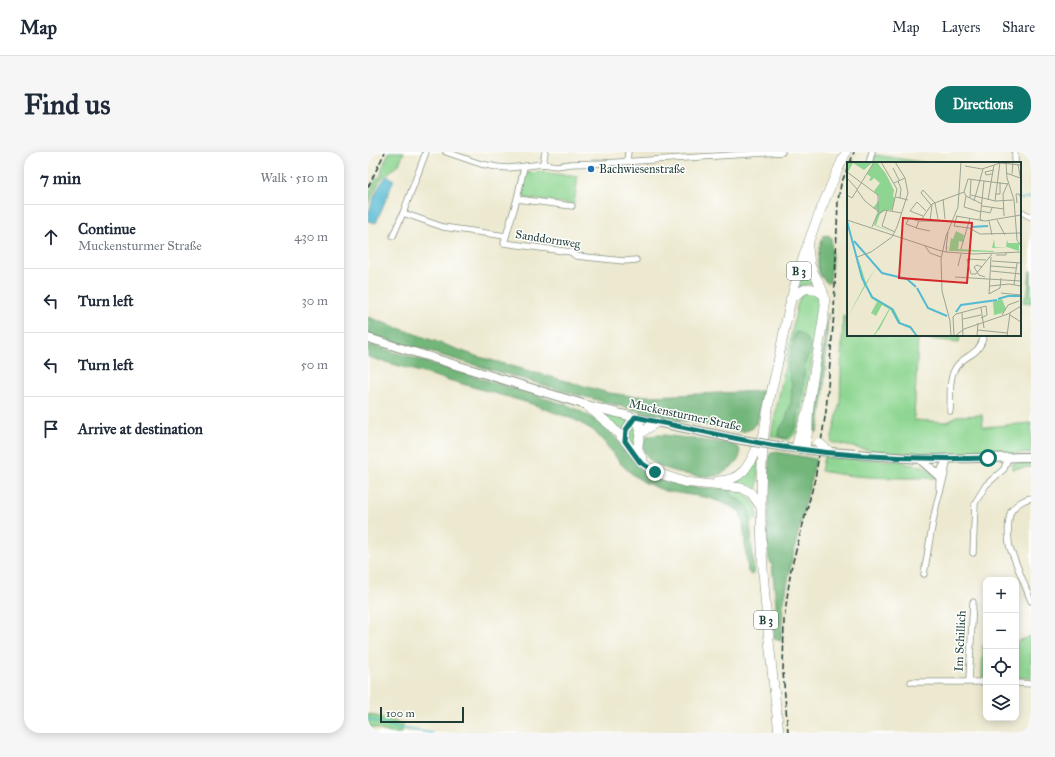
<!DOCTYPE html>
<html lang="en">
<head>
<meta charset="utf-8">
<style>
  body { margin:0; font-family:"IM FELL Great Primer",serif; background:#f6f6f7; color:#1f2937 }
  .controls { position:absolute; right:12px; bottom:12px; display:grid; overflow:hidden; border-radius:8px; box-shadow:0 2px 10px #0003 }
  .controls button { width:36px; height:36px; display:grid; place-items:center; padding:0; border:0; border-bottom:1px solid #e0e1e3; background:#fff; color:#1f2937; font:20px sans-serif }
  .scale { position:absolute; left:12px; bottom:10px; width:84px; box-sizing:border-box; padding-left:4px; border:2px solid #1f3d34; border-top:0; font-size:11px; line-height:14px; white-space:nowrap; color:#1f3d34; -webkit-text-stroke:3px #fff; paint-order:stroke }
  .stop { position:absolute; width:12px; height:12px; margin:-9px; border:3px solid #0f766e; border-radius:50%; background:#fff }
  .stop.end { background:#0f766e; border-color:#fff; box-shadow:0 1px 4px #0008 }
  .list { margin:0; padding:0; list-style:none }
  h2 { display:flex; justify-content:space-between; align-items:center; height:52px; margin:0; padding:0 16px; font-size:17px }
  h2 small { font-size:13px; font-weight:400; color:#747a83 }
  .list li { display:grid; grid-template-columns:26px 1fr auto; gap:12px; align-items:center; box-sizing:border-box; height:64px; padding:0 16px; border-top:1px solid #e0e1e3 }
  .list b { display:block; font-size:15px; white-space:nowrap }
  .list p { margin:0; font-size:13px; white-space:nowrap; color:#747a83 }
  .list em { font-size:13px; font-style:normal; color:#747a83 }
  .icon { flex:none; width:22px; height:22px; fill:none; stroke:currentColor; stroke-width:2; stroke-linecap:round; stroke-linejoin:round }
  .map { position:relative; flex:none; width:663px; height:581px; overflow:hidden; border-radius:16px }
  header { display:flex; align-items:center; gap:24px; box-sizing:border-box; height:56px; padding:0 20px; background:#fff; border-bottom:1px solid #e0e1e3 }
  header strong { font-size:19px }
  nav { display:flex; gap:22px; margin-inline-start:auto; font-size:14px }
  .intro { display:flex; align-items:center; justify-content:space-between; box-sizing:border-box; height:96px; padding:0 24px }
  h1 { margin:0; font-size:28px }
  .button { padding:10px 18px; border-radius:16px; background:#0f766e; color:#fff; font-size:14px; font-weight:700 }
  main { display:flex; gap:24px; padding:0 24px }
  aside { flex:1; background:#fff; border-radius:16px; box-shadow:0 2px 10px #0003 }
  .map>svg:first-child { display:block }
  .green { fill:#8dd590; stroke:#568962 }
  .forest { fill:#72b67a; stroke:#487a57 }
  .water { fill:#54bad2; stroke:#3a7c83 }
  .lines { fill:none; stroke-linecap:round; stroke-linejoin:round }
  .stream { stroke:#54bad2; stroke-width:1.5 }
  .street-casing { stroke:#869382; stroke-width:7 }
  .secondary-casing { stroke:#869382; stroke-width:10 }
  .primary-casing { stroke:#869382; stroke-width:10 }
  .street { stroke:#fff; stroke-width:5.5 }
  .secondary { stroke:#fff; stroke-width:8 }
  .primary { stroke:#fff; stroke-width:9 }
  .rail { stroke:#1f3d34; stroke-width:1.5; stroke-dasharray:6 3; stroke-linecap:butt }
  .secondary-bridge-casing { stroke:#869382; stroke-width:10; stroke-linecap:butt }
  .primary-bridge-casing { stroke:#869382; stroke-width:10; stroke-linecap:butt }
  .secondary-bridge { stroke:#fff; stroke-width:8 }
  .primary-bridge { stroke:#fff; stroke-width:9 }
  .route { stroke:#0f766e; stroke-width:5 }
  .poi-dot { fill:#1f6fb2; stroke:#fff; stroke-width:1.5 }
  .labels { text-anchor:middle; stroke-width:3; stroke-linejoin:round; paint-order:stroke }
  .shield { fill:#fff; stroke:#627771; stroke-width:1 }
  .shield-label { font-size:11px; font-weight:bold; fill:#1f3d34 }
  .poi-label { font-size:12px; fill:#1f3d34; stroke:#fff; text-anchor:start }
  .street-label { font-size:12px; fill:#1f3d34; stroke:#fff }
  .inset-river { fill:none; stroke:#54bad2; stroke-width:2 }
  .inset-road { fill:none; stroke:#9ba492; stroke-width:1 }
  .view { fill:#d62828; fill-opacity:0.15; stroke:#d62828; stroke-width:2 }
  .inset-edge { fill:none; stroke:#1f3d34; stroke-width:2 }
</style>
</head>
<body>
<header>
<strong>Map</strong>
<nav><a>Map</a><a>Layers</a><a>Share</a></nav>
</header>
<div class="intro"><h1>Find us</h1><a class="button">Directions</a></div>
<main>
<aside>
<h2>7 min<small>Walk · 510 m</small></h2>
<ul class="list">
<li><svg class="icon" aria-label="ahead" viewBox="0 0 24 24"><path d="M12 20V5M6 11l6-6 6 6"/></svg><div><b>Continue</b><p>Muckensturmer Straße</p></div><em>430 m</em></li>
<li><svg class="icon" aria-label="left" viewBox="0 0 24 24"><path d="M17 20v-9H6M10 6l-5 5 5 5"/></svg><div><b>Turn left</b></div><em>30 m</em></li>
<li><svg class="icon" aria-label="left" viewBox="0 0 24 24"><path d="M17 20v-9H6M10 6l-5 5 5 5"/></svg><div><b>Turn left</b></div><em>50 m</em></li>
<li><svg class="icon" aria-label="arrive" viewBox="0 0 24 24"><path d="M6 21V4h12l-3 4 3 4H6"/></svg><div><b>Arrive at destination</b></div></li>
</ul>
</aside>
<div class="map">
<svg width="663" height="581" viewBox="0 0 663 581">
  <rect width="100%" height="100%" fill="#fff"/>
  <filter id="ink" filterUnits="userSpaceOnUse"><feTurbulence type="fractalNoise" baseFrequency=".025" numOctaves="2"/><feDisplacementMap in="SourceGraphic" scale="8" xChannelSelector="R" yChannelSelector="G"/><feConvolveMatrix kernelMatrix="1 2 1 2 8 2 1 2 1" color-interpolation-filters="sRGB"/></filter>
  <filter id="wash" filterUnits="userSpaceOnUse"><feTurbulence type="fractalNoise" baseFrequency=".012" numOctaves="4" result="noise"/><feDisplacementMap in="SourceGraphic" scale="16" xChannelSelector="R" yChannelSelector="G"/><feGaussianBlur stdDeviation="0.9" result="paint"/><feColorMatrix in="noise" values="0 0 0 0 0 0 0 0 0 0 0 0 0 0 0 0 0 1.4 0 .05"/><feComposite in="paint" operator="in"/></filter>
  <g filter="url(#wash)">
    <rect width="100%" height="100%" fill="#ede9d0"/>
    <g class="green">
      <polygon points="21,0 36,0 31,12 12,28 0,52 0,44 8,27 12,25 14,20 14,16"/>
      <polygon points="507,3 559,11 504,11"/>
      <polygon points="174,20 210,25 206,52 154,46 151,42 157,21"/>
      <polygon points="439,109 452,134 439,132 431,136"/>
      <polygon points="662,119 663,119 663,151 655,150 660,139"/>
      <polygon points="436,139 452,142 454,154 434,264 428,281 421,288 403,284 429,154 433,142"/>
      <path d="M475,163L480,165V183H592L591,190L550,186L546,268L579,270L588,264L614,263L615,275L663,271V301C600,303 525,307 463,290L472,250Z"/>
      <polygon points="231,259 262,267 255,283"/>
      <polygon points="267,271 268,276 267,295 260,288 261,282"/>
      <path d="M391,298L389,344L367,332V330C381,324 386,312 391,298Z"/>
      <path d="M456,305L534,309L539,312L556,314L569,326C530,326 491,327 453,319Z"/>
      <polygon points="663,310 663,315 644,317 644,312"/>
      <polygon points="362,337 377,340 389,356 389,367 383,370 381,357 364,343"/>
      <polygon points="663,484 663,526 648,526 648,490"/>
      <polygon points="615,493 618,493 618,525 614,525"/>
      <polygon points="0,562 35,572 34,581 22,581 0,574"/>
    </g>
    <g class="forest">
      <path d="M459,83L463,85L464,106L462,130L459,131C457,129 454,126 452,123C447,112 452,95 455,84Z"/>
      <polygon points="460,161 456,237 451,275 449,280 448,281 445,268"/>
      <polygon points="0,165 108,204 241,241 264,244 286,244 395,239 390,268 385,276 375,280 298,266 210,243 0,182"/>
      <path d="M428,180L433,181C437,185 442,191 443,197C443,203 438,206 437,211C436,222 433,300 411,284L410,280L418,267L423,250L424,233L420,215L426,185Z"/>
      <path d="M0,192L202,254C216,261 230,268 241,279C259,296 272,318 295,328C316,337 340,335 362,337L364,343L379,353L381,357L386,421L383,423L380,420L375,371L372,360L362,354L342,346L297,339L276,330L265,323L253,312L237,291L225,278L207,268L161,251L0,205Z"/>
      <path d="M296,283L363,292L371,296C374,306 369,310 362,316C357,320 352,323 346,324C328,326 292,319 279,305C277,302 275,298 275,294C274,282 288,283 296,283Z"/>
      <polygon points="409,300 448,307 425,403 415,455 413,489 406,487 405,475 408,464 408,451 404,413 401,407 399,394 401,304 403,301"/>
    </g>
    <path class="water" d="M19,24L25,27V30L8,71L0,69C0,56 10,33 19,24Z"/>
    <g class="lines">
      <g class="stream">
        <polyline points="652,47 663,45"/>
        <polyline points="0,567 30,576 64,581"/>
      </g>
    </g>
  </g>
  <g filter="url(#ink)">
    <g class="lines">
      <g class="street-casing">
        <g id="street">
          <polyline points="58,0 35,61 75,75 138,84"/>
          <polyline points="78,0 113,12 129,15 141,16 175,12 189,14 202,12 236,11 414,0"/>
          <polyline points="259,9 260,0"/>
          <polyline points="501,11 504,0"/>
          <polyline points="647,11 647,0"/>
          <polyline points="175,12 177,0"/>
          <polyline points="156,15 149,47 136,91 203,100 208,104 256,109 268,108"/>
          <polyline points="149,47 204,54"/>
          <polyline points="652,59 663,65"/>
          <polyline points="25,84 35,61"/>
          <path d="M582,259C583,246 580,226 588,215C598,201 611,205 616,183"/>
          <path d="M571,336C571,323 571,318 579,307"/>
          <path d="M663,346C657,347 648,352 644,358C639,365 640,388 642,396L663,449"/>
          <polyline points="605,401 607,351 618,333 636,317 640,306"/>
          <path d="M556,422C560,400 563,377 568,355C571,339 579,323 579,307"/>
          <polyline points="601,529 605,450"/>
          <polyline points="543,530 618,530"/>
          <polyline points="648,531 663,532"/>
        </g>
      </g>
      <g class="secondary-casing">
        <g id="secondary">
          <polyline points="0,186 218,253 269,266 374,288"/>
          <polyline points="417,295 450,299"/>
          <polyline points="462,300 552,307 663,305"/>
          <polyline points="552,307 571,324"/>
        </g>
      </g>
      <g class="primary-casing">
        <g id="primary">
          <path d="M422,148C435,137 441,131 456,143"/>
          <polyline points="218,253 241,272 257,289 273,310 287,320 316,330 374,336 383,341 393,355"/>
          <path d="M269,266C271,271 273,277 272,282C270,294 267,297 275,307"/>
          <polyline points="273,281 289,270"/>
          <polyline points="257,289 258,278 267,265"/>
          <polyline points="428,296 431,284 438,262"/>
          <path d="M436,297C442,281 439,270 441,254C445,221 453,187 457,153C457,135 447,128 442,112C441,107 441,101 440,96"/>
          <path d="M349,329C379,329 383,307 394,285"/>
          <path d="M411,581C400,482 387,383 396,283C398,260 404,237 409,215C415,185 420,155 429,126C441,83 459,41 478,0"/>
        </g>
      </g>
      <use href="#street" class="street"/>
      <use href="#secondary" class="secondary"/>
      <use href="#primary" class="primary"/>
      <g class="rail">
        <polyline points="482,11 486,0"/>
        <polyline points="0,35 17,0"/>
        <polyline points="420,581 415,520 416,468 423,417 447,327 458,259 466,161 470,48 473,32 480,15"/>
      </g>
      <g class="secondary-bridge-casing">
        <g id="secondary-bridge">
          <polyline points="374,288 417,295"/>
          <polyline points="450,299 462,300"/>
        </g>
      </g>
      <g class="primary-bridge-casing">
        <polyline id="primary-bridge" points="451,291 462,300"/>
      </g>
      <use href="#secondary-bridge" class="secondary-bridge"/>
      <use href="#primary-bridge" class="primary-bridge"/>
    </g>
  </g>
  <g class="lines" filter="url(#ink)">
    <path class="route" d="M287,320L272,310L257,289L258,278L267,265C316,275 365,287 415,295C483,305 552,308 620,306"/>
  </g>
  <circle class="poi-dot" cx="223" cy="17" r="4"/>
  <g class="labels">
    <g class="shield">
      <rect x="419" y="110" width="24" height="18" rx="3"/>
      <rect x="386" y="459" width="24" height="18" rx="3"/>
    </g>
    <g class="shield-label">
      <text x="431" y="123">B 3</text>
      <text x="398" y="472">B 3</text>
    </g>
    <g class="poi-label">
      <text x="231" y="21">Bachwiesenstraße</text>
    </g>
    <g class="street-label">
      <text transform="translate(180 87) rotate(9)" y="4">Sanddornweg</text>
      <text transform="translate(317 263) rotate(12)" y="4">Muckensturmer Straße</text>
      <text transform="translate(592 489) rotate(-87)" y="4">Im Schillich</text>
    </g>
  </g>
  <g transform="translate(479 10)">
    <rect width="174" height="174" fill="#ede9d0"/>
    <path d="M0,0H26L17,8L6,1L1,10ZM27,0H30L39,12L47,28L46,35H48L45,48H39L33,52L29,63L46,71L27,63L31,48L26,46L32,38V43V35L27,29L33,21L27,16L24,19L22,18L24,15L20,12ZM109,69L117,73L116,80L112,79L111,87L146,89L147,90L102,89L104,76L106,77ZM147,77L148,85H159L160,78L161,81H172V89L160,85L145,86ZM11,95L19,121L28,107L0,156L17,124ZM20,124L26,135L47,147L54,161L64,164L67,168L51,161L43,147L32,168H31L28,173H27L42,147L35,143L29,154L24,151L30,140L24,136ZM155,137L159,147L155,151L147,153L146,140Z" fill="#8dd590"/>
    <path class="inset-river" d="M0,59L15,116L25,135L45,147L52,161L63,165L70,174M124,65L141,64M7,79L35,111L60,117L69,125M70,126L81,146L100,154M151,137L161,134H174M109,150L114,143L150,138"/>
    <path class="inset-road" d="M34,0L50,27L45,49M159,0L160,16L167,38L170,78L174,84M171,3L174,19M118,4L135,7L153,1L174,3M46,6L52,18M0,10L31,33V50M159,11L173,16M145,12L139,13L138,10L147,8M165,12L166,0M0,16L10,27M51,19L54,27L53,36M47,21L58,16M10,28L18,39L32,50M117,30L119,34L117,45L134,50M148,32H153V20M0,33L5,36L27,0M124,33L148,39L166,38M119,34L135,42M49,35L61,38M123,36L124,17M96,37L98,57M141,38L147,3M127,39L136,7M148,39L153,0M170,41L169,32H172L174,36M84,43L74,31L76,28L88,41L91,57M135,44L157,47M40,48L35,64L48,70M134,49L143,51L145,46M76,54L63,49L70,40L79,49M109,54L138,59L174,53M110,54L107,64L122,66L133,72L174,71M157,54L156,32L161,21M0,58L91,88L99,90L100,85M74,58L85,42L117,30L121,17L161,22M150,58L158,73M72,59L69,66L83,69M83,59L85,43M136,59L133,57L137,19M142,59L145,73M25,65L30,53L37,48L55,51M70,66L59,62L62,56L71,59H105M78,84L83,91L94,95M99,87L101,70M114,87L123,56M99,90L126,92L174,90M149,93H159V90M10,95L24,90L45,75L50,65L61,31L58,16L48,0M144,95L142,132L153,126L154,116M139,98L120,97L124,112H129L145,92M145,99L174,101M111,104L114,92M144,104L169,106M135,105L130,103L127,105L132,113L138,115M144,109L174,112M108,115L174,119M167,123L170,101M143,124L162,122L174,124M154,131L174,133M134,146L137,166M115,151L116,174M155,153L161,143L172,139M163,153L174,160M116,157L134,153M131,168L160,171M104,174L103,159L95,129L94,97L99,74L111,45L114,0M107,174L106,155L109,152L139,144L140,153L134,156M108,174L117,167L161,152L174,144M130,174L131,161M160,174L163,151"/>
    <path class="view" d="M56,56L125,61L120,121L52,116Z"/>
    <rect width="174" height="174" class="inset-edge"/>
  </g>
</svg>
<div class="controls">
<button>+</button>
<button>−</button>
<button><svg class="icon" aria-label="locate" viewBox="0 0 24 24"><circle cx="12" cy="12" r="6"/><path d="M12 2v4M12 18v4M2 12h4M18 12h4"/></svg></button>
<button><svg class="icon" aria-label="layers" viewBox="0 0 24 24"><path d="M12 4l9 5-9 5-9-5zM3 14l9 5 9-5"/></svg></button>
</div>
<div class="scale">100 m</div>
<div class="stop" style="left:620px;top:306px"></div>
<div class="stop end" style="left:287px;top:320px"></div>
</div>
</main>
</body>
</html>
